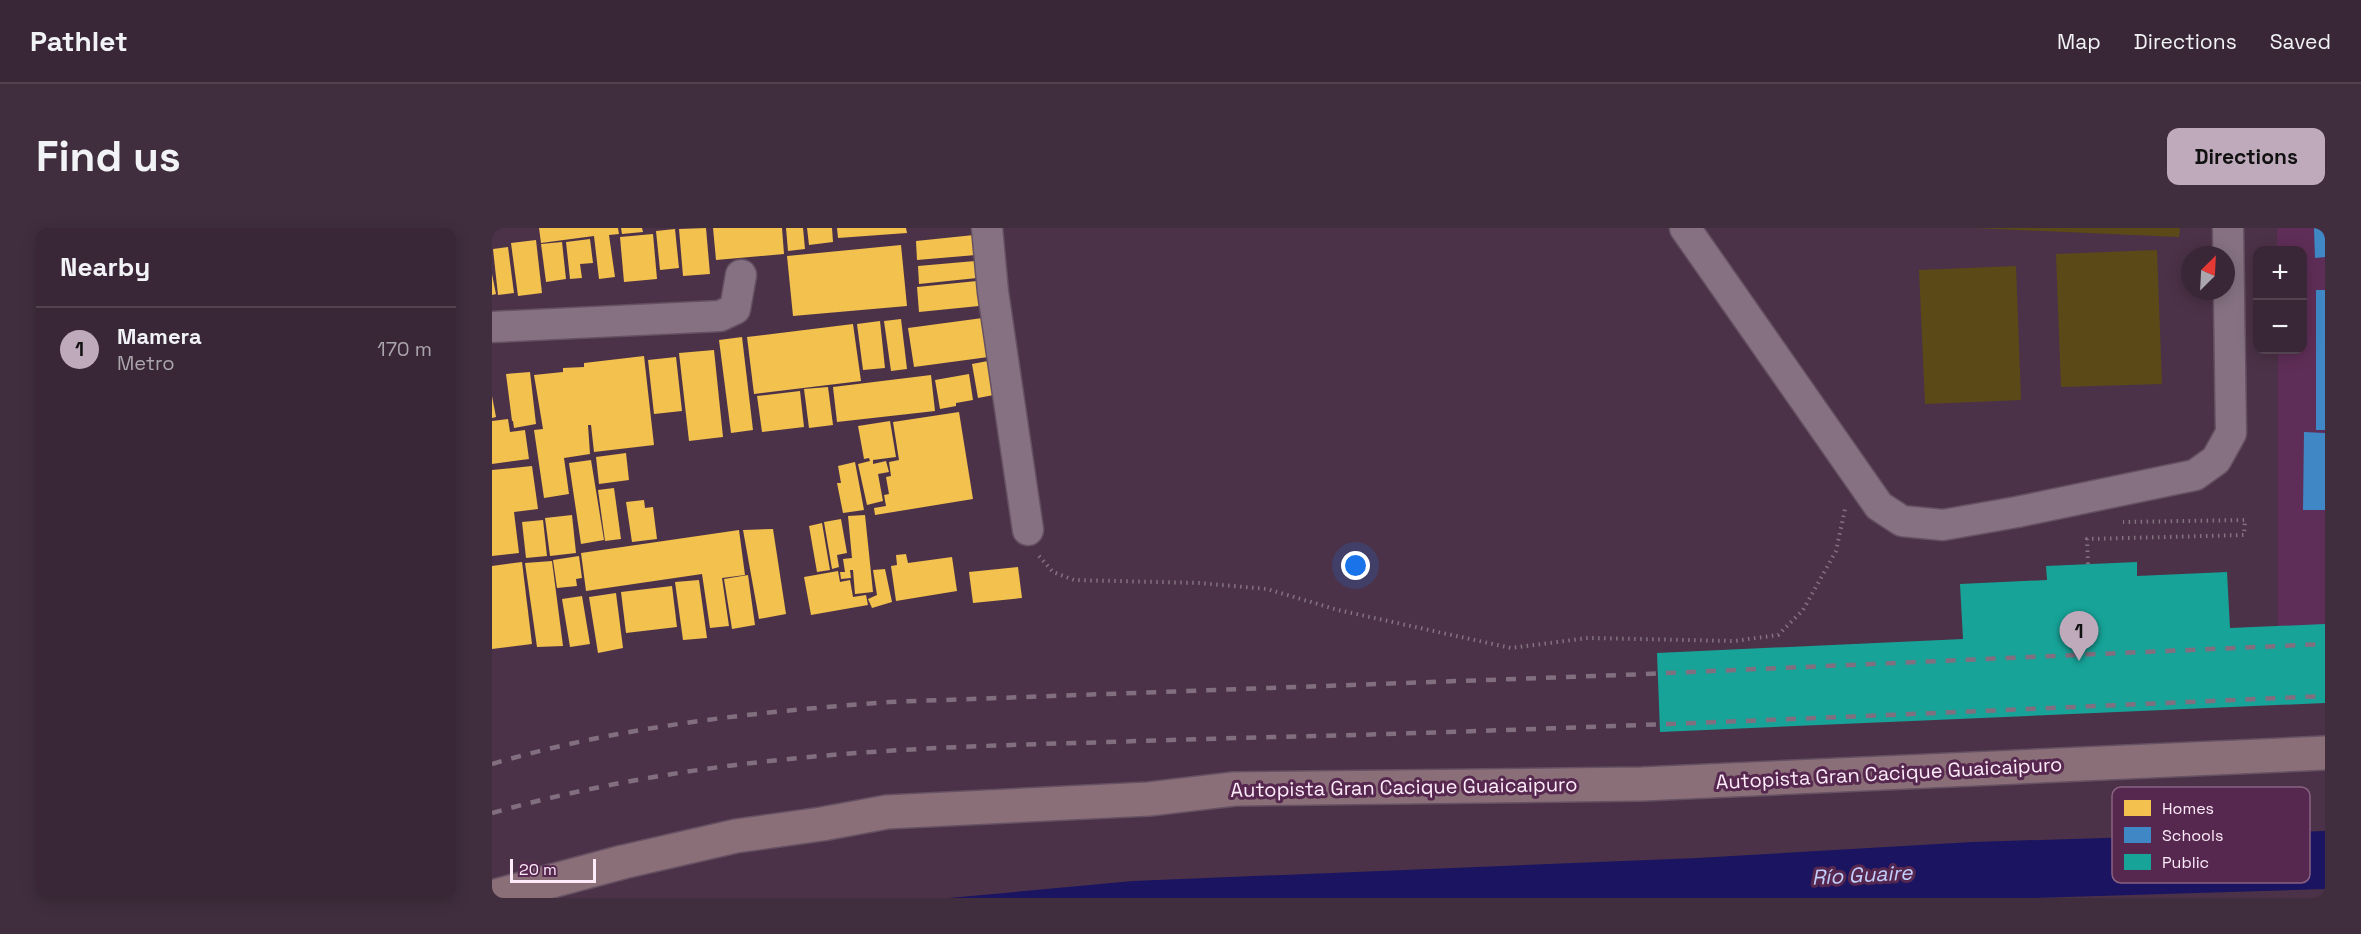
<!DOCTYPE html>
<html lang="en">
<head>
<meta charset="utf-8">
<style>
  body { margin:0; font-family:"Space Grotesk",sans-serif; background:#402e3e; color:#f1f3f6 }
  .controls { position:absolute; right:18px; top:18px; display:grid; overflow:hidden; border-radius:12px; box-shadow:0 3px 15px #0003 }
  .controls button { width:54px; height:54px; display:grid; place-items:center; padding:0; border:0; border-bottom:2px solid #534351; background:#392636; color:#f1f3f6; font:30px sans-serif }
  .compass { position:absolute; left:1689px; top:18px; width:54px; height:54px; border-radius:50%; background:#392636; box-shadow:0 3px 15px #0003; rotate:24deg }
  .scale { position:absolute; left:18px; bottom:15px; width:86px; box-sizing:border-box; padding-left:6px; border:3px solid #fdebf9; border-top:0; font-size:16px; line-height:21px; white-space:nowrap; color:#fdebf9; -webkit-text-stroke:4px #57284f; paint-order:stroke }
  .you { position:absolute; left:864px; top:338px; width:21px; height:21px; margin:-15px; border:4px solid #fff; border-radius:50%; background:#1a73e8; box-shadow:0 0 0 9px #1a73e833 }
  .badge { display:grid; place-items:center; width:39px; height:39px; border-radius:50%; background:#bfaabb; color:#111; font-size:20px; font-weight:700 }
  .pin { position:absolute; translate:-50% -50px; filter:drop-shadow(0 2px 3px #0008) }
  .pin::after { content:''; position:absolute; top:32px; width:21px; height:18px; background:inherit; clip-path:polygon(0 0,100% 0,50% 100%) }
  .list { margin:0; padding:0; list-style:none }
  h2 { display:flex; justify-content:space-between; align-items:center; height:78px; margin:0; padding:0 24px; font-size:26px }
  h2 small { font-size:20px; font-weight:400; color:#aba5ad }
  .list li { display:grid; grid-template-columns:39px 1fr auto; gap:18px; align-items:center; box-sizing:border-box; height:84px; padding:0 24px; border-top:2px solid #534351 }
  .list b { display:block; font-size:22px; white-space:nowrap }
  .list p { margin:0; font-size:20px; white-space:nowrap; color:#aba5ad }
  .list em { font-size:20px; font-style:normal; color:#aba5ad }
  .map { position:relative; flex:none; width:1833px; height:670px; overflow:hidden; border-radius:12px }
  header { display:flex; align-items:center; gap:36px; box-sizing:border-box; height:84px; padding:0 30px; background:#392636; border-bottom:2px solid #534351 }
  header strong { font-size:28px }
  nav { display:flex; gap:33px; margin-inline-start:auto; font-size:21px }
  .intro { display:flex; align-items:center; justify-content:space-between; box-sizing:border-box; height:144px; padding:0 36px }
  h1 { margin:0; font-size:42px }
  .button { padding:15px 27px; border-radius:12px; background:#bfaabb; color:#111; font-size:21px; font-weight:700 }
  main { display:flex; gap:36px; padding:0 36px }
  aside { flex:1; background:#392636; border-radius:12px; box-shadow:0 3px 15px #0003 }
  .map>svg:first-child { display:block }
  .built { fill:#5f2e58 }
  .green { fill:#5b4918 }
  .water { fill:#1b1561 }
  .homes { fill:#f2c14e }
  .schools { fill:#3f88c5 }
  .public { fill:#17a398 }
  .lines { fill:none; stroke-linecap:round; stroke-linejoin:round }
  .street-casing { stroke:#655162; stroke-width:33 }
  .highway-casing { stroke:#655162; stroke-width:36 }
  .path { stroke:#847281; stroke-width:4; stroke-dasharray:1.5 4.5; stroke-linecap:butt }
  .street { stroke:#857182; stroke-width:30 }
  .highway { stroke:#8a6f79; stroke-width:33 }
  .rail { stroke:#816e7e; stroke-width:4.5; stroke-dasharray:10 10; stroke-linecap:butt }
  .labels { text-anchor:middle; stroke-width:6; stroke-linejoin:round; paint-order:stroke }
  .street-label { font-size:20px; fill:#fdebf9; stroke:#57284f }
  .water-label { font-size:21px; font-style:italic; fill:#c2cefc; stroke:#57284f }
  .key { fill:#57284f; stroke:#896282; stroke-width:1.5 }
  .key-label { font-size:16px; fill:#fdebf9 }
</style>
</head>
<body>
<header>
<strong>Pathlet</strong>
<nav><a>Map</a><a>Directions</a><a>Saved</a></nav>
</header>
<div class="intro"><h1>Find us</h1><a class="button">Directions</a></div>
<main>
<aside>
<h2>Nearby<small></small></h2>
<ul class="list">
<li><span class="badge">1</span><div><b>Mamera</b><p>Metro</p></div><em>170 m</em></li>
</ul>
</aside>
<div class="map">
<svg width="1833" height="670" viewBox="0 0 1833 670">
  <rect width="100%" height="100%" fill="#4c3248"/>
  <polygon class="built" points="1785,0 1833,0 1833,403 1786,403 1786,122 1810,122 1810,22 1785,22"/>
  <g class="green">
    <polygon points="1482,0 1688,0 1687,9"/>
    <polygon points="1665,22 1670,156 1569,159 1564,26"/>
    <polygon points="1524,38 1529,172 1433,176 1427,42"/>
  </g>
  <polygon class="water" points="1833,603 1833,661 1542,670 457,670 641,653 1205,630 1480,614"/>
  <g class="homes">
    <polygon points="47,0 126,0 127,6 117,7 123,49 107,51 102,8 49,15"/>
    <polygon points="129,0 150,0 151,4 130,6"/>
    <polygon points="214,0 218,46 191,48 187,1"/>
    <polygon points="221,0 290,0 292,26 224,32"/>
    <polygon points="294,0 311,0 313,21 296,23"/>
    <polygon points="315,0 340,0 341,14 317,17"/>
    <polygon points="345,0 414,0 415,5 346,10"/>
    <polygon points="183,1 187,40 168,42 164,3"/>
    <polygon points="161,6 165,51 132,54 128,9"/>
    <polygon points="482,7 484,27 425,32 424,13"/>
    <polygon points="98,11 101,35 88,36 90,50 78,51 74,14"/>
    <polygon points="44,12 50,65 26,68 19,15"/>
    <polygon points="70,14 74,51 54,54 49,16"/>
    <polygon points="409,17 415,78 301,88 295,28"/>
    <polygon points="16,19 22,65 6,67 1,21"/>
    <polygon points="483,33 485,50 427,56 426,38"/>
    <polygon points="0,46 4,66 0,67"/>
    <polygon points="485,53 487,78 427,84 425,59"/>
    <polygon points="498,89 504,128 422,139 416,100"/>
    <polygon points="409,91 415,141 399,143 392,93"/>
    <polygon points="388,93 393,140 371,142 365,96"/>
    <polygon points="361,96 369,153 262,166 255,109"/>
    <polygon points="250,109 261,202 239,205 227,112"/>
    <polygon points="222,122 231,209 197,213 187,125"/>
    <polygon points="152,128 162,217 102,224 99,197 96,197 98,226 72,230 77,266 52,270 42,202 51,201 42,147 71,144 71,140 92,139 92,135"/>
    <polygon points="184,129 190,183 162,186 156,132"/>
    <polygon points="501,132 507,166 486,170 480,136"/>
    <polygon points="38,144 44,196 22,200 21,193 20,193 14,146"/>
    <polygon points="477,146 481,172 464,175 464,178 448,181 443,152"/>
    <polygon points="439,147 443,183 345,194 341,159"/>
    <polygon points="336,159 341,197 317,200 312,161"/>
    <polygon points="308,163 312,199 270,204 265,168"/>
    <polygon points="0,168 4,189 0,190"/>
    <polygon points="467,184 481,271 383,287 382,280 394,278 392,267 397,266 394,249 399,248 397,234 407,232 401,194"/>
    <polygon points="16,191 18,204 33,202 37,231 0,236 0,193"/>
    <polygon points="398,193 404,229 381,232 381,236 394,233 397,244 386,246 391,273 375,277 366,236 378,233 377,230 372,231 366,198"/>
    <polygon points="134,225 137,252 107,256 104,229"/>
    <polygon points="99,232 112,312 89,316 77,235"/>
    <polygon points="363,234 372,282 351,285 345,255 349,255 346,238"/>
    <polygon points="40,238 46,281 22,284 27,325 0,328 0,242"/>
    <polygon points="122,260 129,311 113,313 106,262"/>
    <polygon points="152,272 153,280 161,279 165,311 140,314 134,274"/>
    <polygon points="80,287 84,325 58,328 53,290"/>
    <polygon points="373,287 381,364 363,366 361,342 358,342 359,350 349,351 348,344 353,344 351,331 360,330 356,288"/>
    <polygon points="349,291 355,325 345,327 347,339 340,341 332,294"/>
    <polygon points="51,292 55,328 34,330 30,294"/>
    <polygon points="330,295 338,342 325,344 317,298"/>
    <polygon points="281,301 294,386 267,391 251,302"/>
    <polygon points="247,302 253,347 230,350 237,398 218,400 210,346 94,363 89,325"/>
    <polygon points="414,326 416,335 460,329 465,363 404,373 399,338 405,337 404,327"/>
    <polygon points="87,328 90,350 84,351 85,358 65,360 61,332"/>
    <polygon points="60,333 71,418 45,419 33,335"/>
    <polygon points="30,334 40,416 0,421 0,338"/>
    <polygon points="526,339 530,370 481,375 477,344"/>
    <polygon points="393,341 400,374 380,380 376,371 385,367 381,342"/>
    <polygon points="346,343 348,354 358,352 361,369 374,367 376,377 319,387 312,349"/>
    <polygon points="256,347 263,397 240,401 232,351"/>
    <polygon points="207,352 215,410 191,412 183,354"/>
    <polygon points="180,358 185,399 134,405 129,364"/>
    <polygon points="124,365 131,420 106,425 97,369"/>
    <polygon points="90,368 98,416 78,419 70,371"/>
  </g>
  <g class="schools">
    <polygon points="1822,0 1833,0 1833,29 1823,30"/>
    <rect x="1824" y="62" width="9" height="140"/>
    <polygon points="1812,204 1833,205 1833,282 1811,282"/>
  </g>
  <polygon class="public" points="1645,334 1645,348 1735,344 1738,400 1833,396 1833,475 1168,504 1165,425 1471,411 1468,356 1555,352 1554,338"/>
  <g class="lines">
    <g class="street-casing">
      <g id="street">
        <polyline points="495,0 501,64 536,302"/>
        <polyline points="1193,0 1387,278 1410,293 1451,297 1525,284 1703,247 1724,232 1739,205 1736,0"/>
        <polyline points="0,99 228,88 243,81 249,47"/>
      </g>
    </g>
    <g class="highway-casing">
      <polyline id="highway" points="0,669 131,634 244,608 330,596 395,584 657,571 742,561 1150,556 1833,525"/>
    </g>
    <g class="path">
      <polyline points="547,328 561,344 582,352 707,355 775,361 846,382 1019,420 1096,410 1242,413 1286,407 1311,382 1344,323 1353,281"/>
      <polyline points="1596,336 1595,311 1752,307 1753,292 1631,294"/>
    </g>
    <use href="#street" class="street"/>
    <use href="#highway" class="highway"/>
    <g class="rail">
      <path d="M0,536C128,498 264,484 397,474L1130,447L1833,416"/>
      <path d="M0,585C192,531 387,520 586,515C678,512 771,509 863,507C1187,497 1510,482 1833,468"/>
    </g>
  </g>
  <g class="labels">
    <g class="street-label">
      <text transform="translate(1397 545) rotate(-3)" y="7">Autopista Gran Cacique Guaicaipuro</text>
      <text transform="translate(912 559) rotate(-1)" y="7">Autopista Gran Cacique Guaicaipuro</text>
    </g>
    <g class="water-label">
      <text transform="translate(1370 647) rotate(-3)" y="7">Río Guaire</text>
    </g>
  </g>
  <rect x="1620" y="559" width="198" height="96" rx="9" class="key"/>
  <rect x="1632" y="572" width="27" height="16" fill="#f2c14e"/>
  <rect x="1632" y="599" width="27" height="16" fill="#3f88c5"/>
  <rect x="1632" y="626" width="27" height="16" fill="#17a398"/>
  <g class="key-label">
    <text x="1670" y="586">Homes</text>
    <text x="1670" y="613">Schools</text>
    <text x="1670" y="640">Public</text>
  </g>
</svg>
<div class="controls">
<button>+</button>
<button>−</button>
</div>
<svg class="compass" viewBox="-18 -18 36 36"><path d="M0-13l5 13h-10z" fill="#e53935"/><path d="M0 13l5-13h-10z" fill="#aba5ad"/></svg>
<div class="scale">20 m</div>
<div class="you"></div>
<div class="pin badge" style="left:1587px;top:433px">1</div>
</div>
</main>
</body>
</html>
